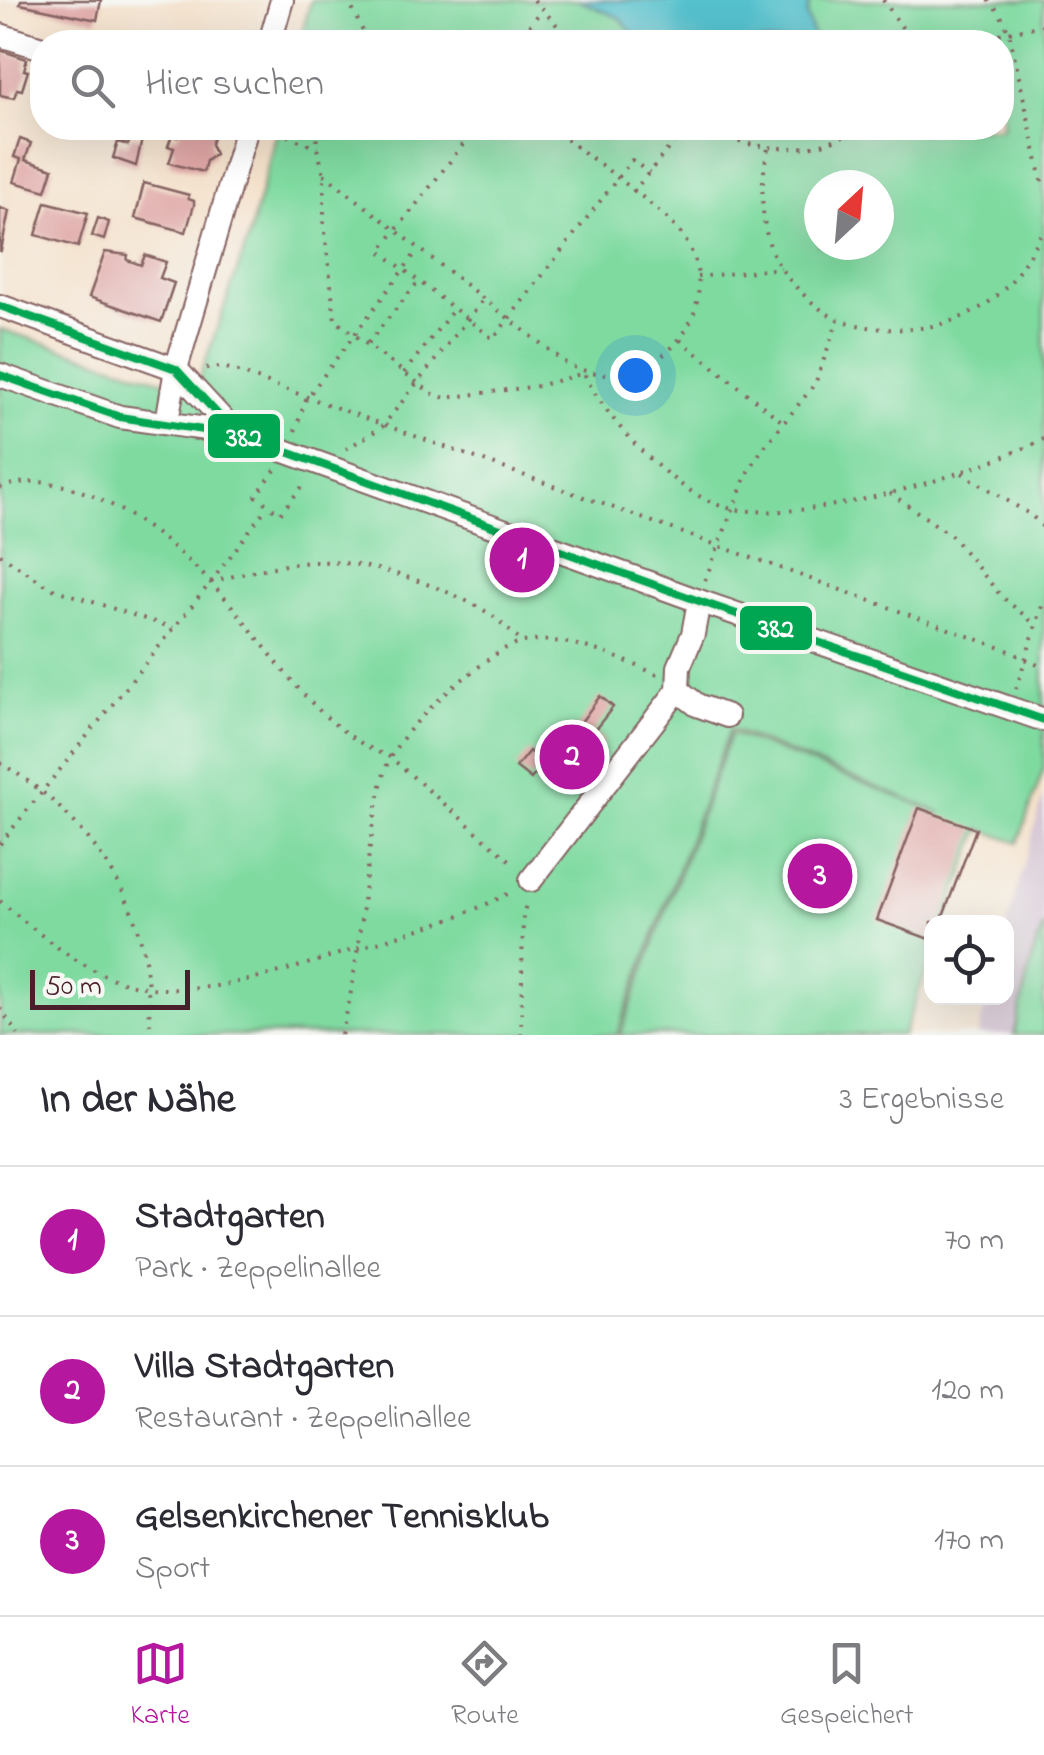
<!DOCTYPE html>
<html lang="de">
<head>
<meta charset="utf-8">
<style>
  body { margin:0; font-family:"Indie Flower",sans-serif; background:#f2f2f3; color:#2b2b33 }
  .controls { position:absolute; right:30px; bottom:30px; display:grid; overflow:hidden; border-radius:20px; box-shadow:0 10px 40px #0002 }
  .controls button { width:90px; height:90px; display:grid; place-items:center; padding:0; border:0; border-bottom:2px solid #e1e1e2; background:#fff; color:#2b2b33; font:50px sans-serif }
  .compass { position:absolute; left:804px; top:170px; width:90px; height:90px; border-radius:50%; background:#fff; box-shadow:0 10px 40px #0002; rotate:26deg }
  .scale { position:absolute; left:30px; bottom:25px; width:160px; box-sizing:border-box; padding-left:10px; border:5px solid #4a1f2b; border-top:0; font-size:28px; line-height:35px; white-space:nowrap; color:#4a1f2b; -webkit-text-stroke:8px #f6f6f2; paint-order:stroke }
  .you { position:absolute; left:635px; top:375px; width:35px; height:35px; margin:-25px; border:8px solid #fff; border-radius:50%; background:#1a73e8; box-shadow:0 0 0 15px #1a73e833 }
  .badge { display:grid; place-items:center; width:65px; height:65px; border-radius:50%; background:#b5179e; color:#fff; font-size:32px; font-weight:700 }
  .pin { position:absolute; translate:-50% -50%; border:5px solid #fff; box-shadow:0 2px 10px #0006 }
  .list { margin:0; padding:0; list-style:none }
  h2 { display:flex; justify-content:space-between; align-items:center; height:130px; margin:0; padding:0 40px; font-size:42px }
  h2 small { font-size:32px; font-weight:400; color:#7c7c81 }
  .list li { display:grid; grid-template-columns:65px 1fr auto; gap:30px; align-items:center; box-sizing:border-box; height:150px; padding:0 40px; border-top:2px solid #e1e1e2 }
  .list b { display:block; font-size:38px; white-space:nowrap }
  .list p { margin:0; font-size:32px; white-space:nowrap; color:#7c7c81 }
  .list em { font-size:32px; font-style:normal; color:#7c7c81 }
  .icon { flex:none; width:55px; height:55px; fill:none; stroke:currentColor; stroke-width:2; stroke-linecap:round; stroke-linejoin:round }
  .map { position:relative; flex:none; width:1044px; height:1035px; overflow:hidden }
  .search { position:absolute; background:#fff; box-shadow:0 10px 40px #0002; left:30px; right:30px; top:30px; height:110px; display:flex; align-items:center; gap:25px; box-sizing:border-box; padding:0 35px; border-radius:40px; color:#7c7c81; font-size:38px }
  .sheet { height:580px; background:#fff }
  nav { display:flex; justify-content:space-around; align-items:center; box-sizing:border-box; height:140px; border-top:2px solid #e1e1e2; background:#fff; font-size:28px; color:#7c7c81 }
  nav a { display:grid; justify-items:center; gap:5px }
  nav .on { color:#b5179e }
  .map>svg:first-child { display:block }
  .industrial { fill:#cfbdcf }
  .green { fill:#7fdaa0; stroke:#647c66; stroke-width:2.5; fill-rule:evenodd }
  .water { fill:#54c1cd; stroke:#4f707c; stroke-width:2.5 }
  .building { fill:#dea2a1 }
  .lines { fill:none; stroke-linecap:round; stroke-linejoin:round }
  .minor-casing { stroke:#866362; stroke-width:26 }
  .path { stroke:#866362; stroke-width:4; stroke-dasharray:2.5 8; stroke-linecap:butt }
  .minor { stroke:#fff; stroke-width:22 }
  .bus-1-casing { stroke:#f6f6f2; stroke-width:15 }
  .bus-1 { stroke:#00a651; stroke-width:8 }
  .line-badge { stroke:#f6f6f2; stroke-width:4 }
  .badge-label { font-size:28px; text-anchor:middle; font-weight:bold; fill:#fff }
</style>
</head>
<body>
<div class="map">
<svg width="1044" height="1035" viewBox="0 0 1044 1035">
  <rect width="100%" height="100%" fill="#f6f6f2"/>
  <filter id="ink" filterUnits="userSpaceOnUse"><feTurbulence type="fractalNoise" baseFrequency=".01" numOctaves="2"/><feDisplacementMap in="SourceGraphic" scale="20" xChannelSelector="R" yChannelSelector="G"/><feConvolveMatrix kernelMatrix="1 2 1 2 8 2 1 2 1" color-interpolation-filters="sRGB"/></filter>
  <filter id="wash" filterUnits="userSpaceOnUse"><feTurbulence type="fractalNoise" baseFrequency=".0048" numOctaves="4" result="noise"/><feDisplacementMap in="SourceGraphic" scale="40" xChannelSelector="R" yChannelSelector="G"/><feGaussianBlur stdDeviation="2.25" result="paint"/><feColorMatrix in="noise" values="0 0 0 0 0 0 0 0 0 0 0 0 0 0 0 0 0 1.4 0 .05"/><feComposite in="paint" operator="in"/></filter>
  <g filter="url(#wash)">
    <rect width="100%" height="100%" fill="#f4e0c9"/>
    <polygon class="industrial" points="1044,794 1044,924 1033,955 1014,1035 978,1035 987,998 1006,998 1007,924"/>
    <g class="green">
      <path d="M311,0H1044V768L1018,843L980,829L945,922H932L931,958L903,1035H620L731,733L941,813L730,729L617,1035H0V329L195,391L248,240L278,128H1002V42H300ZM819,185H879V245H819Z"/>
      <polygon points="1044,924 1044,1035 1014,1035 1033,955"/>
    </g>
    <polygon class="water" points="578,0 810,0 807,16 815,42 639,42 620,18"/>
    <g id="blocks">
      <g class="building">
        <polygon points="21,0 101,0 97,20 20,4"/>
        <polygon points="0,50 27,59 24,70 28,71 22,90 17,89 14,98 0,95"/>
        <polygon points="180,128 209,128 215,131 211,144 215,154 206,161 203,172 169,163 174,148 168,146 172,135 177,137"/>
        <polygon points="131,136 142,139 136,166 113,158 118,142 128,145"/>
        <polygon points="20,139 31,143 25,160 53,169 46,191 14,182 21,159 14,157"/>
        <polygon points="144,183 189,195 188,199 194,201 194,205 186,232 135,218"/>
        <polygon points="46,202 88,213 78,247 36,235"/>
        <polygon points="0,208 9,211 1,251 0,251"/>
        <polygon points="98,218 109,222 104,240 92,236"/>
        <polygon points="105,252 128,255 127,260 141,265 145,255 166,262 160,278 174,283 161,322 89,297"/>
        <polygon points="600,696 613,707 593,732 604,741 567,786 546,770"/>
        <polygon points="529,751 540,760 535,766 539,769 531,779 516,767"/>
        <polygon points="919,808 976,829 941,922 932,922 932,940 877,920"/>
      </g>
    </g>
  </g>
  <g filter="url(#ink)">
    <use href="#blocks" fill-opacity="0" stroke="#866362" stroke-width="2.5"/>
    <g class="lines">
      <g class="minor-casing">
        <g id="minor">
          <polyline points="0,35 42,48"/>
          <polyline points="270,42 282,0"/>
          <polyline points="0,306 176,369 235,433"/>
          <polyline points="0,375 120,417 235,433 699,601 1044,720"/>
          <polyline points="167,422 176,369 247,128"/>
          <polyline points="678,690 697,705 727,716"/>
          <polyline points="531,880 678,690 679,667 693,634 699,601"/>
        </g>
      </g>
      <g class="path">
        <polyline points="348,0 368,42"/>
        <polyline points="534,0 572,42"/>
        <polyline points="883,0 912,42"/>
        <polyline points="988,0 999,12 1009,32 1044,189"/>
        <polyline points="371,42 396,38 429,42"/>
        <polyline points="516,42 541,11"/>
        <polyline points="958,42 1044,25"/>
        <polyline points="268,128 317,148"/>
        <path d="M316,128L317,148L324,174V223L335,320L431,393L445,398L538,386L584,373C605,420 679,500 733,509C817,523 968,475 1044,439"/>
        <polyline points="476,128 380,251 493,339 632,160 649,173"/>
        <path d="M688,128C744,144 803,164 857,128"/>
        <path d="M768,149C759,186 759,237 782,270C794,287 820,313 840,320C892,338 960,331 1001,292C1019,275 1032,250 1044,228"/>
        <path d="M324,174L567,364C647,403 731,318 686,241C668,210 583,153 551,128"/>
        <polyline points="633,192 685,128"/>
        <polyline points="697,277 781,268"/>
        <polyline points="680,340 784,423"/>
        <polyline points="368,343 419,281"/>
        <polyline points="206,368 224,367 1007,650 1044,668"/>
        <polyline points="404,373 453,310"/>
        <polyline points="295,431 306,399 418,250"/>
        <polyline points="346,449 382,427 483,300"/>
        <polyline points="275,470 256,496 280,514 305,483"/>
        <polyline points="962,473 1031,515 1044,528"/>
        <path d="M0,488C71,460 166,535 212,584C269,643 310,727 390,757L514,864"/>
        <polyline points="890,493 952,536 1001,596 1036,625"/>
        <polyline points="0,554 50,588 173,628"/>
        <polyline points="705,580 746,476 761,451 815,384 838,320"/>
        <path d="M211,582C245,573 282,563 317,562C366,559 453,589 493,616C503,624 512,634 522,642"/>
        <polyline points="1016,689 1044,600"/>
        <path d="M0,763C68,802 127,872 143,950C149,977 148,1007 151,1035"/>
        <polyline points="0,844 211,582 267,507"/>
        <path d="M0,901C36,931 74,965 119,981C193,1006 293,968 364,946C414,931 467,916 513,891"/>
        <polyline points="0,1008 18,1035"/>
        <path d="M341,1035C361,964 361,890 375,817C379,798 381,776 390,758C403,732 444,693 468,675C483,664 500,648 519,643C562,632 620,658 658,675"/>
        <polyline points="521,1035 523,916 527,900"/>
      </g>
      <use href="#minor" class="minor"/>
      <g class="bus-1-casing">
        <g id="bus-1">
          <polyline points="0,306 176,369 235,433 699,601 1044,720"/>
          <polyline points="0,375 120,417 241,436"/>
        </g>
      </g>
      <use href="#bus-1" class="bus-1"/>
    </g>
  </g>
  <g class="line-badge">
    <rect x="206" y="412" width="76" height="48" rx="10" fill="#00a651"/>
    <rect x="738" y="604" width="76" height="48" rx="10" fill="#00a651"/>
  </g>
  <g class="badge-label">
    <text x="244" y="446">382</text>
    <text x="776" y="637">382</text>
  </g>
</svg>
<div class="controls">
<button><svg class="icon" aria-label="locate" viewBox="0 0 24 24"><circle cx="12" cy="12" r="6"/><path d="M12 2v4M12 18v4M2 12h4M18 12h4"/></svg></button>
</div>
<svg class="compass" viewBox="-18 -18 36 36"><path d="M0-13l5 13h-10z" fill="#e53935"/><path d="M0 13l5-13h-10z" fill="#7c7c81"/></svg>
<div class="scale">50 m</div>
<div class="you"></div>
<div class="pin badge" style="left:522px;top:560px">1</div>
<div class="pin badge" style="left:572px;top:757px">2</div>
<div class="pin badge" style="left:820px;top:876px">3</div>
<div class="search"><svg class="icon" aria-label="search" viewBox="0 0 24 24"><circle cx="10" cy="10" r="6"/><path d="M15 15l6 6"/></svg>Hier suchen</div>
</div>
<section class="sheet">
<h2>In der Nähe<small>3 Ergebnisse</small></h2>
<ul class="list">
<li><span class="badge">1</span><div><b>Stadtgarten</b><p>Park · Zeppelinallee</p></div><em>70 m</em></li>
<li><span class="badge">2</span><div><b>Villa Stadtgarten</b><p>Restaurant · Zeppelinallee</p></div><em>120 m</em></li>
<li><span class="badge">3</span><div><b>Gelsenkirchener Tennisklub</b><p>Sport</p></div><em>170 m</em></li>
</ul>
</section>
<nav>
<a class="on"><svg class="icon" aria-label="map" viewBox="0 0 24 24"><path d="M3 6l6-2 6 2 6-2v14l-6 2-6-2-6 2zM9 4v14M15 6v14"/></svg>Karte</a>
<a><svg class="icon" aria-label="directions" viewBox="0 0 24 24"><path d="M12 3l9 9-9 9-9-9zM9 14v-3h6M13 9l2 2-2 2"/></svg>Route</a>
<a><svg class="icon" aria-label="saved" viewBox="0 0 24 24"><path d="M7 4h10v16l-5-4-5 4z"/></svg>Gespeichert</a>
</nav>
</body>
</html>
